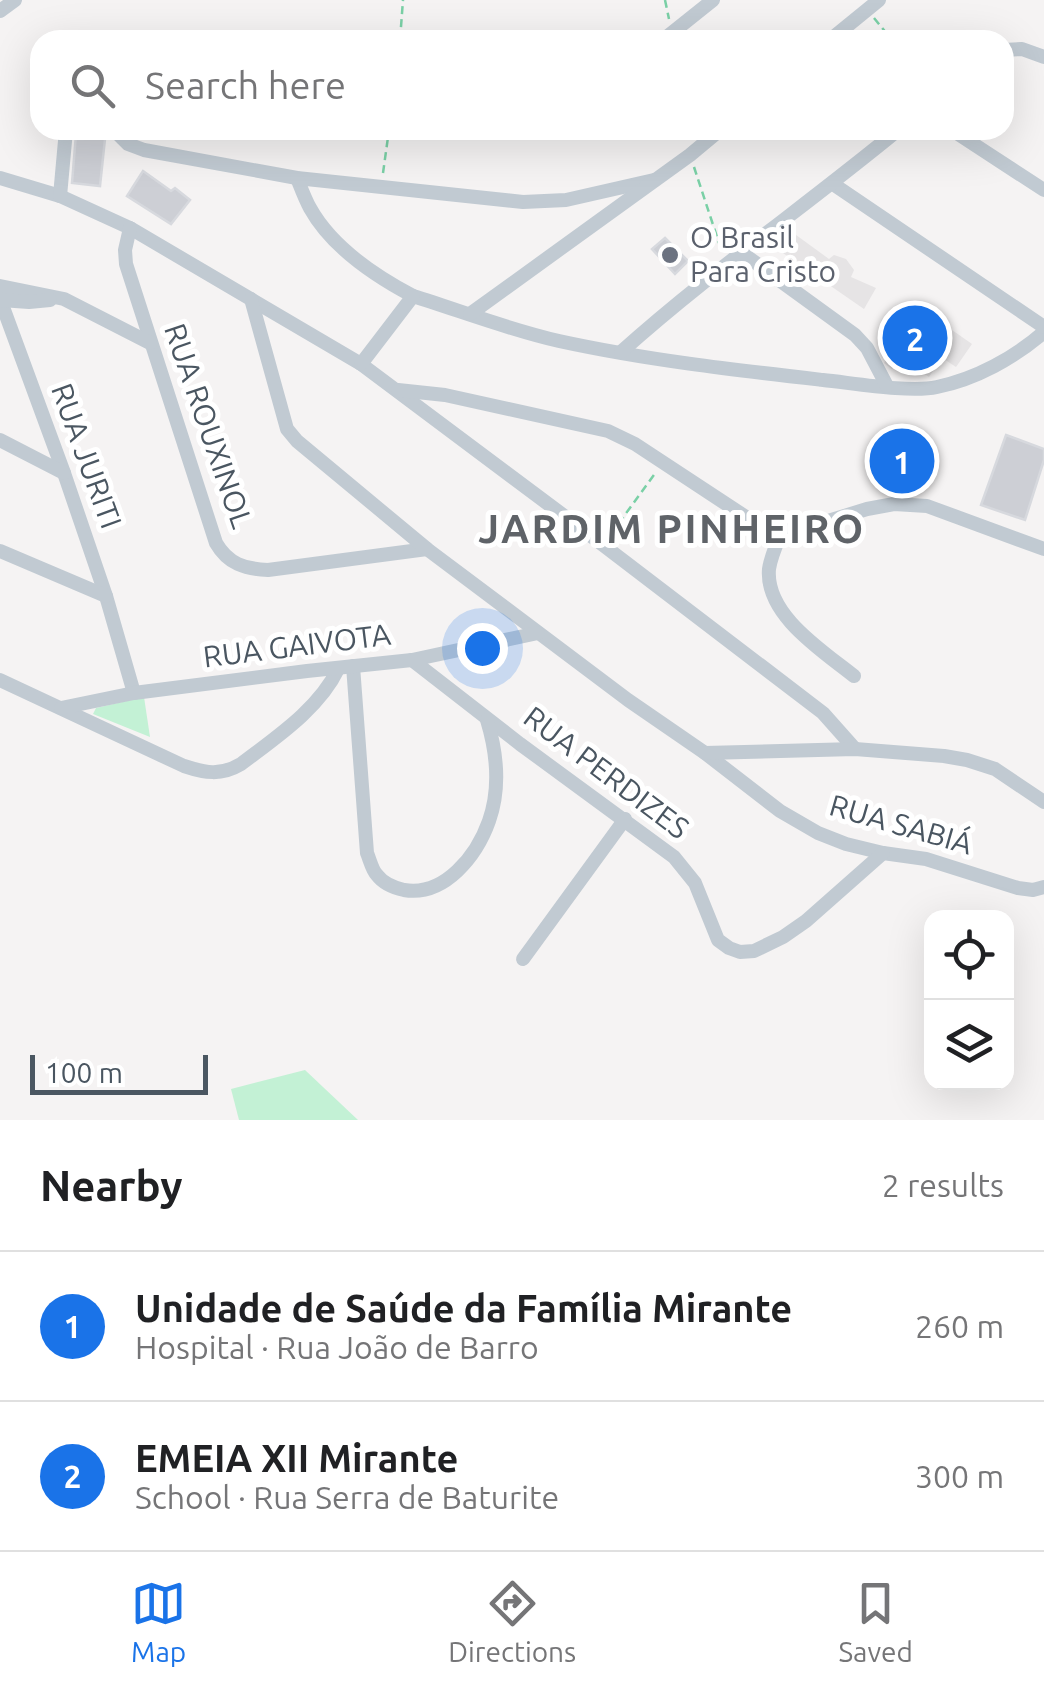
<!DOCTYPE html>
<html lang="en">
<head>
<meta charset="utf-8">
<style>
  body { margin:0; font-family:Ubuntu,sans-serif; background:#f2f2f2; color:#202124 }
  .controls { position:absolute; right:30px; bottom:30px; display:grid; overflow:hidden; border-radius:20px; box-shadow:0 10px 40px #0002 }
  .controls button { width:90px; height:90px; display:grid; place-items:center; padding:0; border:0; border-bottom:2px solid #e0e0e0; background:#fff; color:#202124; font:50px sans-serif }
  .scale { position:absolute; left:30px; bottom:25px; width:178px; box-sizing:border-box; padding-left:10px; border:5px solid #4a5661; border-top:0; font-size:28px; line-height:35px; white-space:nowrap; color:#4a5661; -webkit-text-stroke:8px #fff; paint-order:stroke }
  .you { position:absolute; left:482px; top:648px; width:35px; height:35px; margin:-25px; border:8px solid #fff; border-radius:50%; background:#1a73e8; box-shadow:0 0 0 15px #1a73e833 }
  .badge { display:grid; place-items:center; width:65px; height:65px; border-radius:50%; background:#1a73e8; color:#fff; font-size:32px; font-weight:700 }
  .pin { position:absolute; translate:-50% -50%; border:5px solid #fff; box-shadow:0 2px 10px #0006 }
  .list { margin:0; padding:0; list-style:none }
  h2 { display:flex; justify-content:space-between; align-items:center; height:130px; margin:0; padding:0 40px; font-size:42px }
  h2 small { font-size:32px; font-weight:400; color:#757577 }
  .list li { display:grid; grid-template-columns:65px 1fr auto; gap:30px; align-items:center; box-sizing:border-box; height:150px; padding:0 40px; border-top:2px solid #e0e0e0 }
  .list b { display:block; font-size:38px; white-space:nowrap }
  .list p { margin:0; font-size:32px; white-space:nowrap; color:#757577 }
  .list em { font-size:32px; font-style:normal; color:#757577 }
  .icon { flex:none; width:55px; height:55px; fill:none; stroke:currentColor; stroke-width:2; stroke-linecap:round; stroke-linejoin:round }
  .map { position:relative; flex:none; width:1044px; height:1120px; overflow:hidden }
  .search { position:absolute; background:#fff; box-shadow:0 10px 40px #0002; left:30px; right:30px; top:30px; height:110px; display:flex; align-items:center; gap:25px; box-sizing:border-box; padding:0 35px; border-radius:30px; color:#757577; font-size:38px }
  .sheet { height:430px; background:#fff }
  nav { display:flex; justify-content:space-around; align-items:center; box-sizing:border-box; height:140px; border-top:2px solid #e0e0e0; background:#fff; font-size:28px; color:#757577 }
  nav a { display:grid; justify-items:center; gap:5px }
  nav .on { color:#1a73e8 }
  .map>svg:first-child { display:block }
  .education { fill:#e6e4e5 }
  .green { fill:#c3f1d5 }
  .building { fill:#cdcfd5; stroke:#d7d9de; stroke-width:2.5 }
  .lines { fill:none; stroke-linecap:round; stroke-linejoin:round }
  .path { stroke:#7ad0a6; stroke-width:2.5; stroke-dasharray:8 5; stroke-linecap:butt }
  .minor { stroke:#c1cad2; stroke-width:14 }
  .worship-dot { fill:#6b7280; stroke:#fff; stroke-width:4 }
  .labels { text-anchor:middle; stroke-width:10; stroke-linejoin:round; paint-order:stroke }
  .worship-label { font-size:30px; fill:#5b616d; stroke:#fff; text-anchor:start }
  .street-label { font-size:30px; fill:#4a5661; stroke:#fff }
  .district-label { font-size:40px; font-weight:bold; letter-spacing:2.5px; fill:#5f6368; stroke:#fff }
</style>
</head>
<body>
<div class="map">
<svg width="1044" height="1120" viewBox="0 0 1044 1120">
  <rect width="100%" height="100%" fill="#f5f3f3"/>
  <g class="education">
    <polygon points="796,235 829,259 834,255 846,259 854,270 851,277 876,288 864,309 783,253"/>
    <polygon points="922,309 972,344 956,367 944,359 952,347 931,334 921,349 939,362 929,377 901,357 892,369 884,363"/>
  </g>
  <g class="green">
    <polygon points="144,697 150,737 93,714 96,708"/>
    <polygon points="305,1070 358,1120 239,1120 231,1089"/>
  </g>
  <g class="building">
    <polygon points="76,134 105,139 100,186 72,183"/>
    <polygon points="143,171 171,191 175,188 190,200 171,224 127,196"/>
    <polygon points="665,238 688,261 675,274 652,249"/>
    <polygon points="903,313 915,319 894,349 882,344"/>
    <polygon points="1006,435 1044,449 1044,460 1025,520 981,505"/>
    <polygon points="930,444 932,473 903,476 902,485 889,486 888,478 874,480 871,449"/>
  </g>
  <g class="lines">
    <g class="path">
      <polyline points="665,0 669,19"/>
      <polyline points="874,18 892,40"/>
      <polyline points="400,40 403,0"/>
      <polyline points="687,130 688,139"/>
      <polyline points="694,167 721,249"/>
      <polyline points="383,173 389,130"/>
      <polyline points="611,534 656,472"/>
    </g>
    <g class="minor">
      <polyline points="0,11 15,0"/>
      <polyline points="663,40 713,0"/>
      <polyline points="830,40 879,0"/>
      <polyline points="1004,50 1022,49 1044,57"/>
      <polyline points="114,130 128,144 144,150 297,178 523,202 566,200 654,180"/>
      <polyline points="952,130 1044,190"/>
      <polyline points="0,178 60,196 130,228 361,364 603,545 823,713 855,749"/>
      <path d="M297,178C301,188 305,199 310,208C331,246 375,276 413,296C461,311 510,330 559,341C646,360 735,370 823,380C853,383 910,393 937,387C976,379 1014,358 1044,332"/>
      <polyline points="833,184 1044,327"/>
      <polyline points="60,196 66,130"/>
      <path d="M130,228L125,250L126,264L216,543C228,564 245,569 268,570L427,549"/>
      <polyline points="742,253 855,335 867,348 887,386"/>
      <polyline points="0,286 64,299 150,343"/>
      <polyline points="0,299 64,473 106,596 134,693"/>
      <polyline points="251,299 287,429 297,441 427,549 628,700 705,753 780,811 818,833 846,844 883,853 926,859 1018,888 1033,890 1044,887"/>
      <polyline points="1,300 29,302 50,300"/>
      <polyline points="470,314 690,155 720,130"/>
      <path d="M621,352C709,273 807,205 898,130"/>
      <polyline points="361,364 413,296"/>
      <polyline points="398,390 445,395 608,431 635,444 752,521 782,531 802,529 867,509 894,504 927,506 1044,549"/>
      <polyline points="0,440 64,473"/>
      <path d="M782,531C777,543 771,556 769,569C765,615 823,651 854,676"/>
      <polyline points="0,551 106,596"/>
      <polyline points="412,660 520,744 674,857 695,883 718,940 729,948 740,952 754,951 783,937 806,921 883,853"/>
      <path d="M353,666L367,853C370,860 372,870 377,875C383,883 395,888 404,890C445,897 477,855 489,821C501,787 497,753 487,720"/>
      <path d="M0,680L184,766C205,773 221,776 241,764C275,738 319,709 338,669"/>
      <polyline points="61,708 134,693 307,671 412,660 538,633"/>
      <polyline points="705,753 855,749 944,756 967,760 995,769 1044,802"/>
      <polyline points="523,959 625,819"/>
    </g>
  </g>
  <circle class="worship-dot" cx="670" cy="255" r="10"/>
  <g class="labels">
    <g class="worship-label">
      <text x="690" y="248">O Brasil<tspan x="690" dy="34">Para Cristo</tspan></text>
    </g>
    <g class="street-label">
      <text transform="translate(208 426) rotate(71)" y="10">RUA ROUXINOL</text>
      <text transform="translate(86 456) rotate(70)" y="10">RUA JURITI</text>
      <text transform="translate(297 646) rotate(-7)" y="10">RUA GAIVOTA</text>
      <text transform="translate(606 773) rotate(37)" y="10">RUA PERDIZES</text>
      <text transform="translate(901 825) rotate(16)" y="10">RUA SABIÁ</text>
    </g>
    <g class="district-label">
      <text x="672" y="543">JARDIM PINHEIRO</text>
    </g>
  </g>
</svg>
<div class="controls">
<button><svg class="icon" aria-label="locate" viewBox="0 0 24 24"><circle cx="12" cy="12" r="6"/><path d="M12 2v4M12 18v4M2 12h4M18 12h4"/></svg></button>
<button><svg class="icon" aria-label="layers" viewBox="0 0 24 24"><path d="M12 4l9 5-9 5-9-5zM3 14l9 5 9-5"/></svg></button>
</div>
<div class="scale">100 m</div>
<div class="you"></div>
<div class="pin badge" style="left:902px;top:461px">1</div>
<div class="pin badge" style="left:915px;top:338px">2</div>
<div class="search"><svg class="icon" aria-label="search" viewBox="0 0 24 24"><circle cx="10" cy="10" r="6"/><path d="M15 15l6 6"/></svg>Search here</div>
</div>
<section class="sheet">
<h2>Nearby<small>2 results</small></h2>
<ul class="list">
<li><span class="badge">1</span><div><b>Unidade de Saúde da Família Mirante</b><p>Hospital · Rua João de Barro</p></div><em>260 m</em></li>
<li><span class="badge">2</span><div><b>EMEIA XII Mirante</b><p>School · Rua Serra de Baturite</p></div><em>300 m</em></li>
</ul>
</section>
<nav>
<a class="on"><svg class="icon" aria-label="map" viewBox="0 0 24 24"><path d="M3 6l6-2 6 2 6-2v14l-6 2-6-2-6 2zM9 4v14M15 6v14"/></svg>Map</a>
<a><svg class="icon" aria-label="directions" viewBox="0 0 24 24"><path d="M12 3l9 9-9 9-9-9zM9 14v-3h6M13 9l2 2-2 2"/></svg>Directions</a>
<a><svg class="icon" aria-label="saved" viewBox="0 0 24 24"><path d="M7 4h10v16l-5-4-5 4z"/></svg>Saved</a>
</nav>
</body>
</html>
